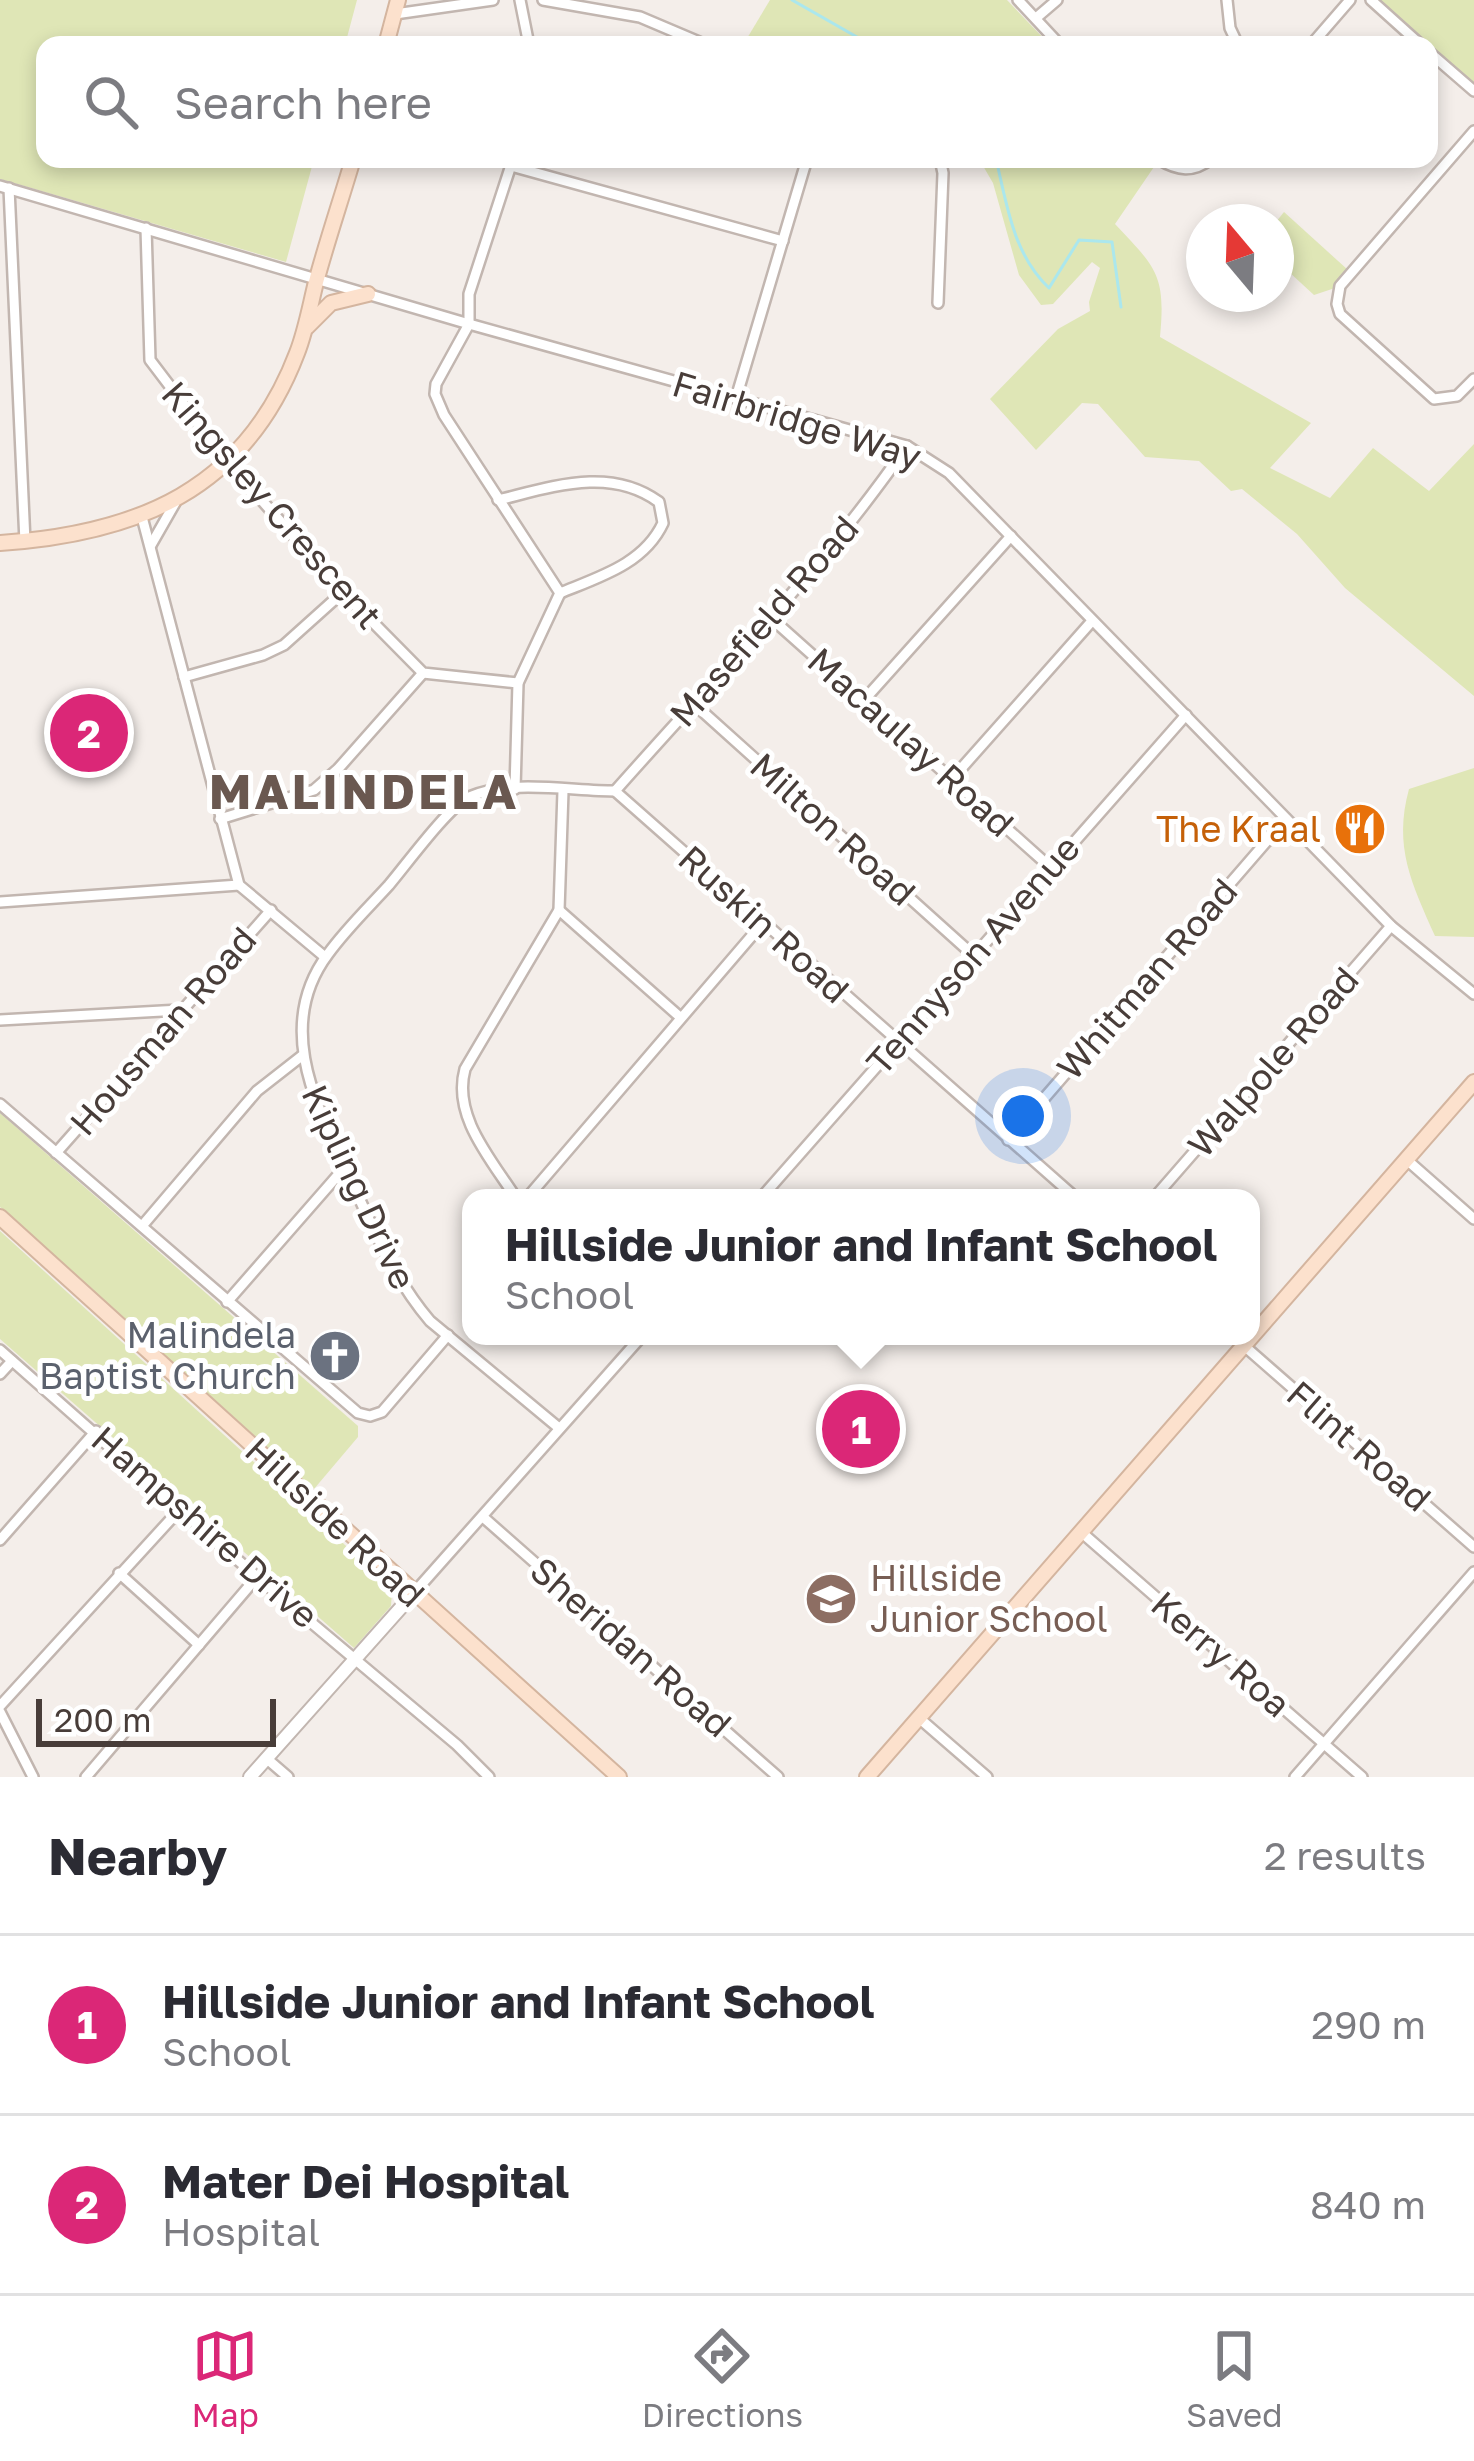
<!DOCTYPE html>
<html lang="en">
<head>
<meta charset="utf-8">
<style>
  body { margin:0; font-family:"Golos Text",sans-serif; background:#f7f7f7; color:#2b2b33 }
  .compass { position:absolute; left:1186px; top:204px; width:108px; height:108px; border-radius:50%; background:#fff; box-shadow:0 6px 18px #0003; rotate:341deg }
  .scale { position:absolute; left:36px; bottom:30px; width:240px; box-sizing:border-box; padding-left:12px; border:6px solid #483d39; border-top:0; font-size:33px; line-height:42px; white-space:nowrap; color:#483d39; -webkit-text-stroke:9px #fff; paint-order:stroke }
  .you { position:absolute; left:1023px; top:1116px; width:42px; height:42px; margin:-30px; border:9px solid #fff; border-radius:50%; background:#1a73e8; box-shadow:0 0 0 18px #1a73e833 }
  .badge { display:grid; place-items:center; width:78px; height:78px; border-radius:50%; background:#db2777; color:#fff; font-size:39px; font-weight:700 }
  .pin { position:absolute; translate:-50% -50%; border:6px solid #fff; box-shadow:0 3px 12px #0006 }
  .popup { position:absolute; left:462px; top:1189px; width:798px; height:156px; box-sizing:border-box; display:grid; place-content:center; border-radius:24px; background:#fff; filter:drop-shadow(0 3px 9px #0005); font-size:39px; white-space:nowrap; color:#7c7c81 }
  .popup b { font-size:45px; color:#2b2b33 }
  .popup::after { content:''; position:absolute; left:50%; top:100%; margin-left:-24px; border:24px solid transparent; border-top-color:#fff }
  .list { margin:0; padding:0; list-style:none }
  h2 { display:flex; justify-content:space-between; align-items:center; height:156px; margin:0; padding:0 48px; font-size:51px }
  h2 small { font-size:39px; font-weight:400; color:#7c7c81 }
  .list li { display:grid; grid-template-columns:78px 1fr auto; gap:36px; align-items:center; box-sizing:border-box; height:180px; padding:0 48px; border-top:3px solid #e1e1e2 }
  .list b { display:block; font-size:45px; white-space:nowrap }
  .list p { margin:0; font-size:39px; white-space:nowrap; color:#7c7c81 }
  .list em { font-size:39px; font-style:normal; color:#7c7c81 }
  .icon { flex:none; width:66px; height:66px; fill:none; stroke:currentColor; stroke-width:2; stroke-linecap:round; stroke-linejoin:round }
  .map { position:relative; flex:none; width:1474px; height:1777px; overflow:hidden }
  .search { position:absolute; background:#fff; box-shadow:0 6px 18px #0003; left:36px; right:36px; top:36px; height:132px; display:flex; align-items:center; gap:30px; box-sizing:border-box; padding:0 42px; border-radius:24px; color:#7c7c81; font-size:45px }
  .sheet { height:516px; background:#fff }
  nav { display:flex; justify-content:space-around; align-items:center; box-sizing:border-box; height:168px; border-top:3px solid #e1e1e2; background:#fff; font-size:33px; color:#7c7c81 }
  nav a { display:grid; justify-items:center; gap:6px }
  nav .on { color:#db2777 }
  .map>svg:first-child { display:block }
  .green { fill:#dfe6b6 }
  .lines { fill:none; stroke-linecap:round; stroke-linejoin:round }
  .stream { stroke:#abe7ed; stroke-width:3 }
  .minor-casing { stroke:#c2b6b0; stroke-width:14 }
  .tertiary-casing { stroke:#c2b6b0; stroke-width:16 }
  .secondary-casing { stroke:#d4b59f; stroke-width:18 }
  .minor { stroke:#fff; stroke-width:9 }
  .tertiary { stroke:#fff; stroke-width:12 }
  .secondary { stroke:#fce1cd; stroke-width:14 }
  .labels { text-anchor:middle; stroke-width:10; stroke-linejoin:round; paint-order:stroke }
  .street-label { font-size:36px; fill:#483d39; stroke:#fff }
  .food-label { font-size:36px; fill:#c56008; stroke:#fff; text-anchor:end }
  .worship-label { font-size:36px; fill:#5b616d; stroke:#fff; text-anchor:end }
  .education-label { font-size:36px; fill:#785e54; stroke:#fff; text-anchor:start }
  .district-label { font-size:48px; font-weight:bold; letter-spacing:3px; fill:#6a5850; stroke:#fff }
</style>
</head>
<body>
<div class="map">
<svg width="1474" height="1777" viewBox="0 0 1474 1777">
  <rect width="100%" height="100%" fill="#f4eeea"/>
  <g class="green">
    <polygon points="0,0 357,0 345,45 45,45 45,159 314,159 286,262 0,179"/>
    <polygon points="770,0 1007,0 1050,45 743,45"/>
    <polygon points="1374,0 1474,0 1474,90 1429,50 1429,45 1424,45"/>
    <path d="M979,159H1151L1156,164L1115,224C1156,268 1166,274 1160,337L1311,423L1270,468L1330,498L1373,448L1429,491L1474,444V696L1345,588L1297,534L1242,489L1231,491L1199,461L1145,457L1098,404L1082,403L1036,450L990,399L1058,329L1090,311L1089,302L1100,268L1092,262L1053,304L1041,305L1019,275L993,183Z"/>
    <polygon points="1284,212 1348,270 1335,288 1314,295 1276,260 1276,222"/>
    <path d="M1474,768V937L1435,936C1412,884 1393,847 1409,789Z"/>
    <polygon points="0,1113 358,1426 358,1437 314,1489 0,1207"/>
    <polygon points="0,1231 378,1575 392,1591 391,1606 354,1648 0,1339"/>
  </g>
  <g class="lines">
    <g class="stream">
      <polyline points="792,0 871,45"/>
      <path d="M996,159C1007,205 1013,254 1049,288L1079,240L1112,242L1121,307"/>
    </g>
    <g class="minor-casing">
      <g id="minor">
        <polyline points="520,0 529,45"/>
        <polyline points="543,0 640,17 706,45"/>
        <polyline points="1018,0 1060,45"/>
        <polyline points="1227,0 1230,28 1238,45"/>
        <polyline points="1371,0 1421,45"/>
        <polyline points="395,14 493,0"/>
        <polyline points="1036,18 1057,0"/>
        <polyline points="1311,45 1350,0"/>
        <polyline points="1429,52 1474,91"/>
        <polyline points="1474,131 1340,286 1337,304 1340,314 1434,399 1457,396 1474,379"/>
        <polyline points="513,159 469,294 469,324 436,384 435,394 444,415 560,593 518,683 515,789"/>
        <path d="M1158,159C1178,171 1193,173 1211,159"/>
        <polyline points="511,166 783,241"/>
        <polyline points="0,186 469,324 907,446 949,473 1391,926 1474,994"/>
        <polyline points="9,188 25,542"/>
        <polyline points="146,228 150,360 226,460 343,592 423,673 518,683"/>
        <polyline points="938,303 943,173 940,159"/>
        <polyline points="736,398 807,159"/>
        <path d="M498,500C552,487 610,466 659,502L663,523C644,564 599,577 560,593"/>
        <polyline points="142,517 239,885 325,957"/>
        <polyline points="151,545 175,503"/>
        <polyline points="771,618 1050,867"/>
        <polyline points="184,677 263,655 284,645 343,592"/>
        <polyline points="865,699 1011,536"/>
        <polyline points="693,703 972,954"/>
        <polyline points="951,780 1092,621"/>
        <polyline points="615,791 1076,1198"/>
        <path d="M615,791C715,678 821,570 907,446"/>
        <polyline points="220,819 314,790 338,769 423,673"/>
        <polyline points="0,902 239,885"/>
        <polyline points="559,910 680,1017"/>
        <polyline points="0,1020 180,1010"/>
        <polyline points="0,1104 358,1413 370,1416 382,1412 448,1335"/>
        <polyline points="1008,1140 1286,819"/>
        <polyline points="56,1153 271,910"/>
        <polyline points="1407,1160 1474,1219"/>
        <path d="M516,1198C491,1159 452,1116 465,1069L559,910L563,791"/>
        <polyline points="527,1198 762,924"/>
        <polyline points="761,1198 1186,715"/>
        <polyline points="1154,1198 1391,926"/>
        <polyline points="142,1226 257,1091 303,1055"/>
        <polyline points="227,1302 345,1167"/>
        <polyline points="1233,1336 1474,1547"/>
        <polyline points="0,1350 257,1577 457,1745 489,1777"/>
        <polyline points="0,1374 12,1361"/>
        <path d="M559,1428L430,1321C394,1279 373,1228 350,1178C318,1108 273,1027 328,954C346,929 369,907 389,885C406,865 449,806 469,797C511,779 570,791 615,791"/>
        <polyline points="483,1517 778,1777"/>
        <polyline points="1080,1531 1362,1777"/>
        <polyline points="0,1540 96,1431"/>
        <polyline points="119,1573 199,1645"/>
        <polyline points="413,1594 642,1336"/>
        <polyline points="0,1706 182,1507"/>
        <polyline points="0,1712 33,1777"/>
        <polyline points="919,1718 987,1777"/>
        <polyline points="266,1758 288,1777"/>
        <polyline points="86,1777 257,1577"/>
        <polyline points="1295,1777 1474,1572"/>
      </g>
    </g>
    <g class="tertiary-casing">
      <polyline id="tertiary" points="250,1777 413,1594"/>
    </g>
    <g class="secondary-casing">
      <g id="secondary">
        <polyline points="386,45 398,0"/>
        <polyline points="307,327 331,303 368,294"/>
        <path d="M0,543C137,534 245,490 297,353C306,330 310,306 316,282C327,241 341,200 353,159"/>
        <polyline points="0,1217 619,1777"/>
        <polyline points="867,1777 1474,1082"/>
      </g>
    </g>
    <use href="#minor" class="minor"/>
    <use href="#tertiary" class="tertiary"/>
    <use href="#secondary" class="secondary"/>
  </g>
  <defs>
    <g id="restaurant-disc" transform="scale(2.7)"><circle r="9.5" fill="#e8710a" stroke="#fff"/><path d="M-5-6h1v4h1v-4h1v4h1v-4h1v5L-1.5 .5V6h-2V.5L-5-1ZM5-6V6H3V1.5H1.5Q1.5-4 5-6Z" fill="#fff"/></g>
    <g id="church-disc" transform="scale(2.7)"><circle r="9.5" fill="#6b7280" stroke="#fff"/><path d="M-1.2-6h2.4v3.5h3.3v2.4h-3.3V6h-2.4V-.1h-3.3v-2.4h3.3Z" fill="#fff"/></g>
    <g id="school-disc" transform="scale(2.7)"><circle r="9.5" fill="#8d6e63" stroke="#fff"/><path d="M0-5L7-2L0 1L-7-2ZM-4 1L0 2.5L4 1V4Q0 6-4 4Z" fill="#fff"/></g>
  </defs>
  <g fill-rule="evenodd">
    <use href="#restaurant-disc" x="1360" y="829"/>
    <use href="#church-disc" x="335" y="1356"/>
    <use href="#school-disc" x="831" y="1599"/>
  </g>
  <g class="labels">
    <g class="street-label">
      <text transform="translate(797 420) rotate(17)" y="13">Fairbridge Way</text>
      <text transform="translate(272 505) rotate(49)" y="13">Kingsley Crescent</text>
      <text transform="translate(764 621) rotate(-49)" y="13">Masefield Road</text>
      <text transform="translate(911 742) rotate(42)" y="13">Macaulay Road</text>
      <text transform="translate(833 829) rotate(42)" y="13">Milton Road</text>
      <text transform="translate(764 924) rotate(42)" y="13">Ruskin Road</text>
      <text transform="translate(973 955) rotate(-49)" y="13">Tennyson Avenue</text>
      <text transform="translate(1147 979) rotate(-49)" y="13">Whitman Road</text>
      <text transform="translate(163 1031) rotate(-49)" y="13">Housman Road</text>
      <text transform="translate(1273 1062) rotate(-49)" y="13">Walpole Road</text>
      <text transform="translate(359 1187) rotate(65)" y="13">Kipling Drive</text>
      <text transform="translate(1359 1446) rotate(41)" y="13">Flint Road</text>
      <text transform="translate(335 1522) rotate(43)" y="13">Hillside Road</text>
      <text transform="translate(205 1527) rotate(41)" y="13">Hampshire Drive</text>
      <text transform="translate(631 1647) rotate(41)" y="13">Sheridan Road</text>
      <text transform="translate(1221 1654) rotate(41)" y="13">Kerry Roa</text>
    </g>
    <g class="food-label">
      <text x="1321" y="842">The Kraal</text>
    </g>
    <g class="worship-label">
      <text x="296" y="1348">Malindela<tspan x="296" dy="41">Baptist Church</tspan></text>
    </g>
    <g class="education-label">
      <text x="870" y="1591">Hillside<tspan x="870" dy="41">Junior School</tspan></text>
    </g>
    <g class="district-label">
      <text x="364" y="809">MALINDELA</text>
    </g>
  </g>
</svg>
<svg class="compass" viewBox="-18 -18 36 36"><path d="M0-13l5 13h-10z" fill="#e53935"/><path d="M0 13l5-13h-10z" fill="#7c7c81"/></svg>
<div class="scale">200 m</div>
<div class="you"></div>
<div class="pin badge" style="left:861px;top:1429px">1</div>
<div class="popup"><b>Hillside Junior and Infant School</b>School</div>
<div class="pin badge" style="left:89px;top:733px">2</div>
<div class="search"><svg class="icon" aria-label="search" viewBox="0 0 24 24"><circle cx="10" cy="10" r="6"/><path d="M15 15l6 6"/></svg>Search here</div>
</div>
<section class="sheet">
<h2>Nearby<small>2 results</small></h2>
<ul class="list">
<li><span class="badge">1</span><div><b>Hillside Junior and Infant School</b><p>School</p></div><em>290 m</em></li>
<li><span class="badge">2</span><div><b>Mater Dei Hospital</b><p>Hospital</p></div><em>840 m</em></li>
</ul>
</section>
<nav>
<a class="on"><svg class="icon" aria-label="map" viewBox="0 0 24 24"><path d="M3 6l6-2 6 2 6-2v14l-6 2-6-2-6 2zM9 4v14M15 6v14"/></svg>Map</a>
<a><svg class="icon" aria-label="directions" viewBox="0 0 24 24"><path d="M12 3l9 9-9 9-9-9zM9 14v-3h6M13 9l2 2-2 2"/></svg>Directions</a>
<a><svg class="icon" aria-label="saved" viewBox="0 0 24 24"><path d="M7 4h10v16l-5-4-5 4z"/></svg>Saved</a>
</nav>
</body>
</html>
